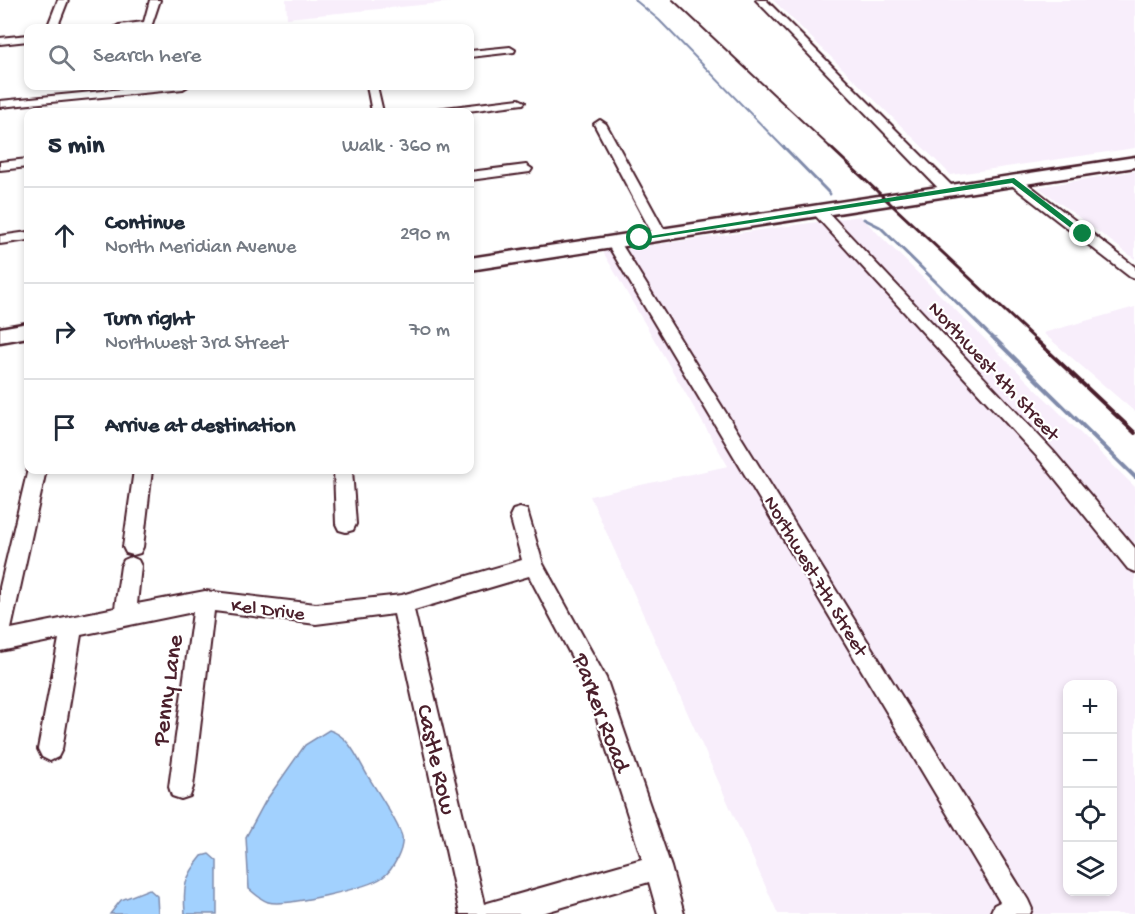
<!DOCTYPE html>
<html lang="en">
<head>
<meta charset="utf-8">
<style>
  body { margin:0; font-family:"Gochi Hand",sans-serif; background:#f6f6f7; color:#1f2937 }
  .controls { position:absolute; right:18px; bottom:18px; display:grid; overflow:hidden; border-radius:12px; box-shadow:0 3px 9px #0003 }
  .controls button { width:54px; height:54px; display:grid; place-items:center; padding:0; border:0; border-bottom:2px solid #e0e1e3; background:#fff; color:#1f2937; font:30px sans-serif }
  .stop { position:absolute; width:18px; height:18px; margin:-14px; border:4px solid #0b8043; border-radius:50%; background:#fff }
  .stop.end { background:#0b8043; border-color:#fff; box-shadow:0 2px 6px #0008 }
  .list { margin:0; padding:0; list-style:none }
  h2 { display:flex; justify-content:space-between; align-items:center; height:78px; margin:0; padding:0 24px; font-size:26px }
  h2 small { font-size:20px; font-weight:400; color:#747a83 }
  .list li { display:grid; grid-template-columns:39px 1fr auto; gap:18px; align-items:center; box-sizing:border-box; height:96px; padding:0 24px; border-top:2px solid #e0e1e3 }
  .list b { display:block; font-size:22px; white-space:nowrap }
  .list p { margin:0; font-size:20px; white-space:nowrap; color:#747a83 }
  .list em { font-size:20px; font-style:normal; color:#747a83 }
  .icon { flex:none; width:33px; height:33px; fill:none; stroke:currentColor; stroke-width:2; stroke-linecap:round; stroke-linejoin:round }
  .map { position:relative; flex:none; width:1135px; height:914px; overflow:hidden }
  .search { position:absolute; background:#fff; box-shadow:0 3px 9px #0003; left:24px; top:24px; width:450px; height:66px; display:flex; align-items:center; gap:15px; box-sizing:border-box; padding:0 21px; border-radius:12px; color:#747a83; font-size:22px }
  .panel { position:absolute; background:#fff; box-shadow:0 3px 9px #0003; left:24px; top:108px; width:450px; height:366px; border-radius:12px }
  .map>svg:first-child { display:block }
  .built { fill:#f8eefb; fill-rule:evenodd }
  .water { fill:#a2d1fe; stroke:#7f8aaa; stroke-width:1.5 }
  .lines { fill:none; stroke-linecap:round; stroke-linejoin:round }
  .stream-far2 { stroke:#7f8aaa; stroke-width:2 }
  .stream-far1 { stroke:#7f8aaa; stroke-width:3 }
  .stream { stroke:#7f8aaa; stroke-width:4 }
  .minor-casing { stroke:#4a1f2b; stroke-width:4 }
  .major-casing { stroke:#4a1f2b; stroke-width:5 }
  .minor { fill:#fff; fill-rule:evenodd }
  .major { fill:#fff; fill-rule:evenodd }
  .rail-far2 { stroke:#4a1f2b; stroke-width:2 }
  .rail-far1 { stroke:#4a1f2b; stroke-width:3 }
  .rail { stroke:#4a1f2b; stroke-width:4 }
  .route { fill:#0b8043 }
  .labels { text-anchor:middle; stroke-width:4.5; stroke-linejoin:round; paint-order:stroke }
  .street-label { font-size:20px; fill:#4a1f2b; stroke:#fff }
  .near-street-label { font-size:24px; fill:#4a1f2b; stroke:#fff }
</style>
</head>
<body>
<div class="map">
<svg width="1135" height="914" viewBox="0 0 1135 914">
  <rect width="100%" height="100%" fill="#fff"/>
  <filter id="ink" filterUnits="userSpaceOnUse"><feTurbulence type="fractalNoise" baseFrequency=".0167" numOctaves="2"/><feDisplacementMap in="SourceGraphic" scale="12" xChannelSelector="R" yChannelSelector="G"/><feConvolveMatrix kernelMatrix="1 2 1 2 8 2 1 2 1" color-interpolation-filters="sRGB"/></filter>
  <g filter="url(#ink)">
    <g class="built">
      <polygon points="286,0 472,0 287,18"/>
      <polygon points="773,0 1135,0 1135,148 951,175"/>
      <polygon points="1135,171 1135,259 1038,187"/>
      <path d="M860,216L1135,487V914H778L590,496L728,466L603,252ZM1068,684H1112V892H1068Z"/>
      <polygon points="1135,307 1135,412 1043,333"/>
    </g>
    <g class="water">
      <path d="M329,730C350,736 358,760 369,778C376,789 400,826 402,837C404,849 393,870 383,877C368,888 285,907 268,902C261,900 254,893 249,889L246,837L265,802L305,745Z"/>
      <path d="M209,854L217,861V914H185C183,887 184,878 202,856Z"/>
      <polygon points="149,889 157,896 158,914 110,914 121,900"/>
    </g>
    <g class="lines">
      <polyline class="stream-far2" points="635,0 659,20 785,149"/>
      <g class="stream-far1">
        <polyline points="784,147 830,194"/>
        <polyline points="864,219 880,227 996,341"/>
      </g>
      <polyline class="stream" points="995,339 1135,477"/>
      <g class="minor-casing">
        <g id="minor">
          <polygon points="58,0 68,0 57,28 47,28"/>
          <polygon points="150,0 160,0 151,27 114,28 119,25 144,22"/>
          <polygon points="756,0 766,0 954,188 955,191 954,194 944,194"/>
          <polygon points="28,35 28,41 0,44 0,38"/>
          <polygon points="510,47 515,50 514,52 470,57 470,51"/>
          <polygon points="154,86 188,86 183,89 0,107 0,101"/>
          <polygon points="367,86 377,86 383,112 372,112"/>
          <polygon points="519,99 525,102 523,104 460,112 430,112 436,109"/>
          <polygon points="600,120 606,124 667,235 665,238 655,238 653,235 594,124"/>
          <polygon points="28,159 28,167 0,170 0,162"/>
          <polygon points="526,165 532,169 530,172 470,180 470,172"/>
          <polygon points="1014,176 1019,177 1135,267 1135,279 1130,277 1009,183 1008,180"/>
          <polygon points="818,206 823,207 1053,451 1135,548 1135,572 1128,569 1041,461 813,213 811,210 813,207"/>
          <polygon points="28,232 28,240 0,244 0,236"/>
          <polygon points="613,238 620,242 1028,900 1032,909 1030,914 990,914 994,905 1000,902 606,242"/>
          <path d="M28,469L46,470L11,629L115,608L121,566L124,560L131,557L138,560L141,566L137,604L205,591L316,604L402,595L522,560L510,516L513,510L520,508L527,510L543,564L606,678L671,867L684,914H658L649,882L539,914H460L394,614L316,624L214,611L193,787L190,796L181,799L172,796L169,787L193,612L81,635L62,749L58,757L50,761L42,757L38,749L59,639L0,651V587ZM529,576L585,682L642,859L484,904L414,610Z"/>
          <polygon points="134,470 152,470 143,547 140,553 133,555 126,553 123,547"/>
          <polygon points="334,470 352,470 356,524 353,530 346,532 339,530 336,524"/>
        </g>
      </g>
      <g class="major-casing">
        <g id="major">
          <polygon points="1135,157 1135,167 470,270 470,258"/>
          <polygon points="28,323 28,337 0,342 0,328"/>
        </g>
      </g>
      <use href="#minor" class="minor"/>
      <use href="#major" class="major"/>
      <polyline class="rail-far2" points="673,0 832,149"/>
      <polyline class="rail-far1" points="830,147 1037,341"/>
      <polyline class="rail" points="1035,339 1135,433"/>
    </g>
  </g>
  <polygon class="route" points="1014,178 1085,232 1085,235 1080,235 1012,183 640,240 637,238"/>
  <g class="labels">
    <g class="street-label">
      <text transform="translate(995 370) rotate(47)" y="7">Northwest 4th Street</text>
      <text transform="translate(817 575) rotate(59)" y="7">Northwest 7th Street</text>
      <text transform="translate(268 608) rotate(7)" y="7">Kel Drive</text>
    </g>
    <g class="near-street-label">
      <text transform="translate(166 690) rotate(-82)" y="8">Penny Lane</text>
      <text transform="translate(603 712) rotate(69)" y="8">Parker Road</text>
      <text transform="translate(438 759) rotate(77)" y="8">Castle Row</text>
    </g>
  </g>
</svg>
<div class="controls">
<button>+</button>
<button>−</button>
<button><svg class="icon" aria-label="locate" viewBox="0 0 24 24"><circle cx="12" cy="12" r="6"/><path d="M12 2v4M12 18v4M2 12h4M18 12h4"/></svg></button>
<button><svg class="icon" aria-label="layers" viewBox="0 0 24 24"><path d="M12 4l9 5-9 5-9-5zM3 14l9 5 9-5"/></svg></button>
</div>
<div class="stop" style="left:640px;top:238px"></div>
<div class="stop end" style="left:1083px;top:234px"></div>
<div class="search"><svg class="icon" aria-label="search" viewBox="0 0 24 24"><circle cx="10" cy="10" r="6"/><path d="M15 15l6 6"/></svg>Search here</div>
<section class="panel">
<h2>5 min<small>Walk · 360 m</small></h2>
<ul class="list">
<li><svg class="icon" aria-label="ahead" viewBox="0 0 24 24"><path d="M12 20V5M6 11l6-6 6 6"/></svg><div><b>Continue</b><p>North Meridian Avenue</p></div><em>290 m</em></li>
<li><svg class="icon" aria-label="right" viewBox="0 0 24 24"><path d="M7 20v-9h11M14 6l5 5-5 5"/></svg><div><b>Turn right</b><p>Northwest 3rd Street</p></div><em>70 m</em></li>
<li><svg class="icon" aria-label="arrive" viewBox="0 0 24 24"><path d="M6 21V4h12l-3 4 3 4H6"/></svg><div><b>Arrive at destination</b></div></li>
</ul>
</section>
</div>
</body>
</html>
